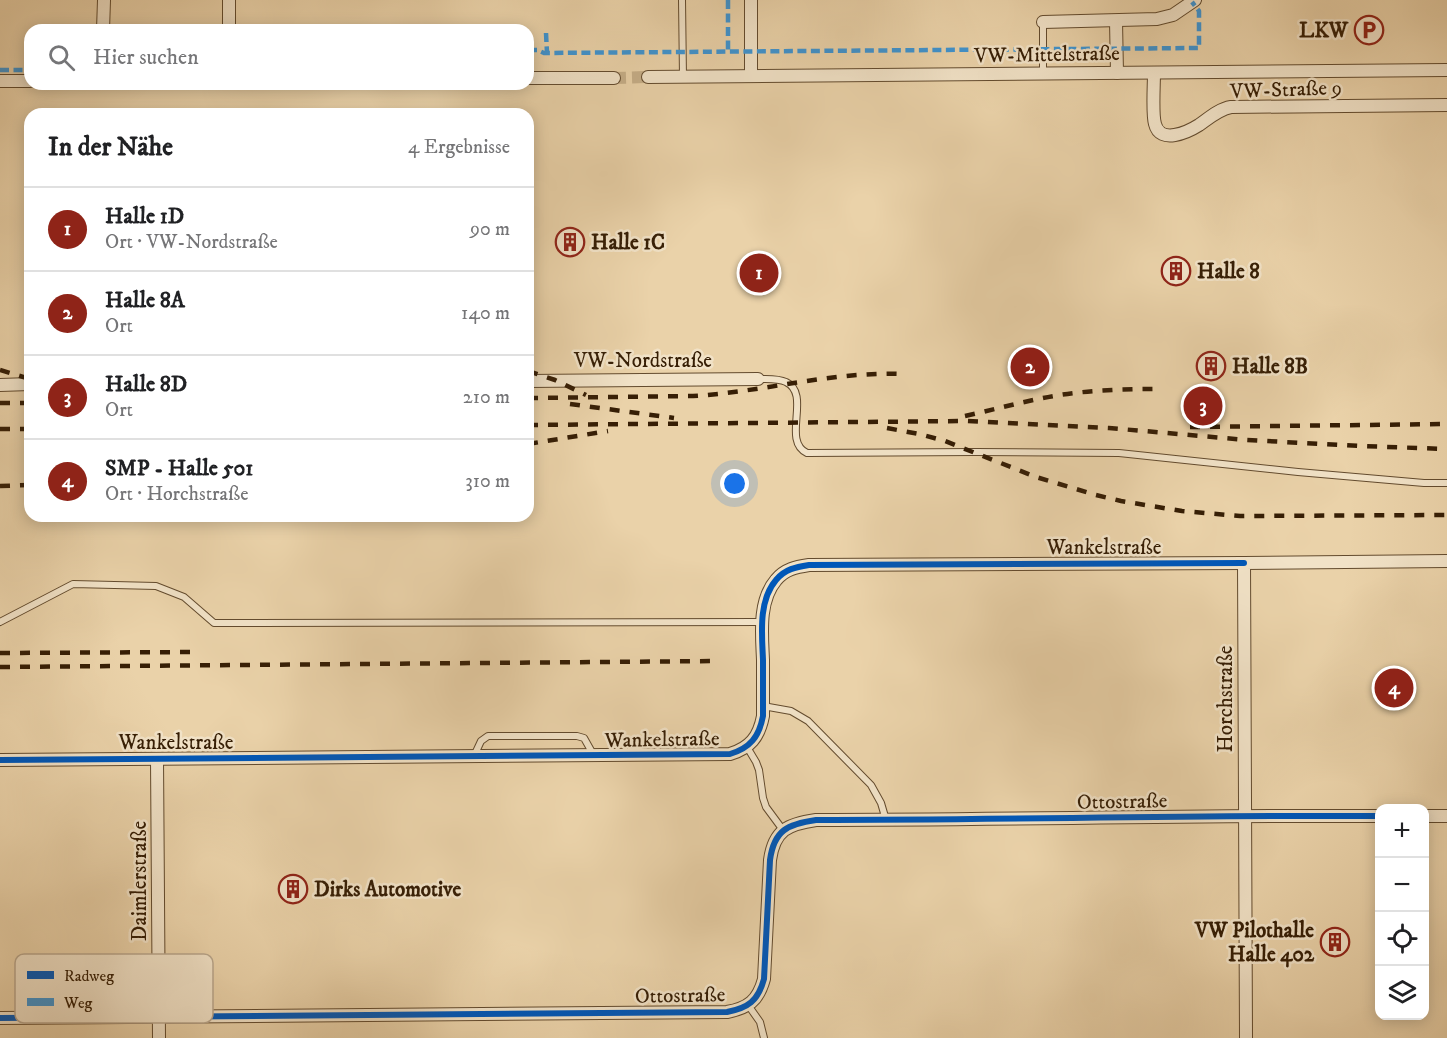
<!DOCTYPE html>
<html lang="de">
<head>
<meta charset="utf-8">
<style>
  body { margin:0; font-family:"IM FELL DW Pica",serif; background:#f2f2f2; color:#202124 }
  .controls { position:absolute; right:18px; bottom:18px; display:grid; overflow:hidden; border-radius:12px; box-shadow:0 3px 15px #0003 }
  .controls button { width:54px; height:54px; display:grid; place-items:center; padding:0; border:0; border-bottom:2px solid #e0e0e0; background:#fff; color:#202124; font:30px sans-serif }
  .you { position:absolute; left:735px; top:484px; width:21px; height:21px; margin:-15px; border:4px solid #fff; border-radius:50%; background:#1a73e8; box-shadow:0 0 0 9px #1a73e833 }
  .badge { display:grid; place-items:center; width:39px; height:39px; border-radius:50%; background:#8f2418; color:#fff; font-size:20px; font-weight:700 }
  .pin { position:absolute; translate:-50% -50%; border:3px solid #fff; box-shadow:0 2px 6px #0006 }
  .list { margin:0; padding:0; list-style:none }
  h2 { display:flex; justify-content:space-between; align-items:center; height:78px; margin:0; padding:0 24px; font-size:26px }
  h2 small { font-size:20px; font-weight:400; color:#757577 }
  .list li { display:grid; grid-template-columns:39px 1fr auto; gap:18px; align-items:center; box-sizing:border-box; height:84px; padding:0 24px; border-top:2px solid #e0e0e0 }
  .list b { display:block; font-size:22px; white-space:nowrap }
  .list p { margin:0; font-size:20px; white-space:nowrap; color:#757577 }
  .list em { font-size:20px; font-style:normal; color:#757577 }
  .icon { flex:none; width:33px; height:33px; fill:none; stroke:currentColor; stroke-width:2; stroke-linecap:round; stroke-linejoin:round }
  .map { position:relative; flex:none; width:1447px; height:1038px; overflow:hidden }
  .search { position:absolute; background:#fff; box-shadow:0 3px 15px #0003; left:24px; top:24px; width:510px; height:66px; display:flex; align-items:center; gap:15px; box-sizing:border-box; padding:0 21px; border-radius:18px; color:#757577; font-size:22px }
  .panel { position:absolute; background:#fff; box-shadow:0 3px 15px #0003; left:24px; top:108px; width:510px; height:414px; border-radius:18px }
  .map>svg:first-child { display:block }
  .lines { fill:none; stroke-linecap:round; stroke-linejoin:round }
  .minor-tunnel { stroke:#c6ae88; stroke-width:12; stroke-dasharray:12 6; stroke-linecap:butt }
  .service-casing { stroke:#634b2e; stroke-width:8 }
  .minor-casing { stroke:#634b2e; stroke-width:14 }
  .service { stroke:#f1e2c7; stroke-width:6 }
  .minor { stroke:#f1e2c7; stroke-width:12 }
  .rail { stroke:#361e05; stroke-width:4.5; stroke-dasharray:10 10; stroke-linecap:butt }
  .quiet { stroke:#3e94d1; stroke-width:4.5; stroke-dasharray:9 4.5; stroke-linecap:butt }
  .cycleway-casing { stroke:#f1e2c7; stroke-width:10 }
  .cycleway { stroke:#0057b8; stroke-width:6 }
  .labels { text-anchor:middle; stroke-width:5; stroke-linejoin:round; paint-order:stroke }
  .poi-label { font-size:21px; font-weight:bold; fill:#361e05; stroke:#f1e2c7; text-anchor:start }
  .street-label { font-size:21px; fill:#361e05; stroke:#f1e2c7 }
  .key { fill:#f1e2c7; stroke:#b9a78d; stroke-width:1.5 }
  .key-label { font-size:16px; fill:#361e05 }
</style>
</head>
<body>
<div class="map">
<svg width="1447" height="1038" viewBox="0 0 1447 1038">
  <rect width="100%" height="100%" fill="#ead2a9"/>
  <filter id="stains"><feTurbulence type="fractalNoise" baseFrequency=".00333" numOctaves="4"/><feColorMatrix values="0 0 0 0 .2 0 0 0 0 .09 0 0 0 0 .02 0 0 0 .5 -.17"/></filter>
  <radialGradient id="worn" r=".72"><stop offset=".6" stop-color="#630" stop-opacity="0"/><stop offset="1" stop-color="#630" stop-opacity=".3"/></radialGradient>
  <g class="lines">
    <polyline class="minor-tunnel" points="614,78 648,77"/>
    <g class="service-casing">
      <g id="service">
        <polyline points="682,0 683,77"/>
        <polyline points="1043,73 1043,22"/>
        <path d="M758,379C767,379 778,378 786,382C812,394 781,441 807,453L975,452L1119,453L1298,472L1424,483H1447"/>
        <polyline points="0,622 73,584 156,586 184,597 214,623 762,622"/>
        <polyline points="763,706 791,711 808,721 871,785 881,803 886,820"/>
        <polyline points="747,747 756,762 759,770 763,798 766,807 783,830"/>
        <polyline points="474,756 481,741 488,736 577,736 584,738 593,754"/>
        <polyline points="748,1005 760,1022 764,1038"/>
      </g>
    </g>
    <g class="minor-casing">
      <g id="minor">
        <polyline points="229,0 229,30"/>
        <polyline points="751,0 751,76"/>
        <polyline points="1116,21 1117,73"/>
        <polyline points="1043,22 1157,19 1173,15 1195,0"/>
        <polyline points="103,30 104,0"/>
        <path d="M1154,73C1154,85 1152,114 1155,124C1160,145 1188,132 1199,125C1209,118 1219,109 1231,107L1447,105"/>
        <polyline points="648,77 1447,70"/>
        <polyline points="528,78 614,78"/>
        <polyline points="0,81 30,81"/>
        <polyline points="528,381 758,379"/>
        <polyline points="0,385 30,384"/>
        <polyline points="157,759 159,1038"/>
        <path d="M0,760L730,754C750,748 759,737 763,716C763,698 763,679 763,660C762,635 758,601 776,580C785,569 796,567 809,565L1244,563"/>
        <polyline points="1424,816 1447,816"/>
        <path d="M0,1018L727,1012C748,1008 758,1001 764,979L770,860C774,830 788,824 816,820C1004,820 1192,815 1380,816"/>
        <polyline points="1246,1038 1244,563 1447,561"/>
      </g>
    </g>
    <use href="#service" class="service"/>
    <use href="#minor" class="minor"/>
    <g class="rail">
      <polyline points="0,370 30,379"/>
      <polyline points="528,371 555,380 586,395"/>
      <path d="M528,398L693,396C763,392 833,371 903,374"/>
      <polyline points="0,403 30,403"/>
      <polyline points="570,404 674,418"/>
      <path d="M965,416C997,409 1028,400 1060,395C1092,390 1125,389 1157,389"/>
      <polyline points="528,425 967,421 1109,428 1247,440 1360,446 1447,449"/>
      <polyline points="1190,427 1447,424"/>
      <polyline points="887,428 919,434 945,441 1036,477 1096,495 1121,501 1182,511 1240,516 1447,515"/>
      <polyline points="0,429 30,429"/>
      <polyline points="528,444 608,431"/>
      <polyline points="0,486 30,485"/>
      <polyline points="0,653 199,652"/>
      <polyline points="0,667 715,661"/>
    </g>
    <g class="quiet">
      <polyline points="728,0 728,51"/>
      <polyline points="546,33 547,53"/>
      <polyline points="528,50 537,50 544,53 1199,48 1199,11 1192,2"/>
      <polyline points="0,70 30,70"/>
    </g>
    <g class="cycleway-casing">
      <g id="cycleway">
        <path d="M0,760L730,754C750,748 759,737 763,716C763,698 763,679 763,660C762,635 758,601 776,580C785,569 796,567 809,565L1244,563"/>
        <path d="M0,1018L727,1012C748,1008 758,1001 764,979L770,860C774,830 788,824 816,820C1004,820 1192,815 1380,816"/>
      </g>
    </g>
    <use href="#cycleway" class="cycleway"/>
  </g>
  <defs>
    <g id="parking-ring" transform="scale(1.5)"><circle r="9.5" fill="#f1e2c7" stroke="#8f2418" stroke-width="1.5"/><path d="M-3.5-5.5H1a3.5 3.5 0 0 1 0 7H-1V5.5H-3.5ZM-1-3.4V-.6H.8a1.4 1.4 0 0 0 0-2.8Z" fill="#8f2418"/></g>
    <g id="building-ring" transform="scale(1.5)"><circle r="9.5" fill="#f1e2c7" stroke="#8f2418" stroke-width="1.5"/><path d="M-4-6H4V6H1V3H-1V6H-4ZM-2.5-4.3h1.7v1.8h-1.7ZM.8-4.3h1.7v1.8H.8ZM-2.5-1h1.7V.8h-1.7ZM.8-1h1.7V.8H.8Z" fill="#8f2418"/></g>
  </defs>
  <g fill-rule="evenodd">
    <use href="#parking-ring" x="1369" y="30"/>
    <use href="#building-ring" x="570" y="242"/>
    <use href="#building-ring" x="1176" y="271"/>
    <use href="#building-ring" x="1211" y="366"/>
    <use href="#building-ring" x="293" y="889"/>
    <use href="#building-ring" x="1335" y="942"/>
  </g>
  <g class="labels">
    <g class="poi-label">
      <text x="1348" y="37" text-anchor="end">LKW</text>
      <text x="591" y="249">Halle 1C</text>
      <text x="1197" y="278">Halle 8</text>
      <text x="1232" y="373">Halle 8B</text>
      <text x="314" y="896">Dirks Automotive</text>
      <text x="1314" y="937" text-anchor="end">VW Pilothalle<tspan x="1314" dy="24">Halle 402</tspan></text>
    </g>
    <g class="street-label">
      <text transform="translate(1047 54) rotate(-1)" y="7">VW-Mittelstraße</text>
      <text transform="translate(1286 89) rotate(-2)" y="7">VW-Straße 9</text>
      <text x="643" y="367">VW-Nordstraße</text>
      <text x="1104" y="554">Wankelstraße</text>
      <text transform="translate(1225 699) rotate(-90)" y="7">Horchstraße</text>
      <text transform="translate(662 739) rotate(-1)" y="7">Wankelstraße</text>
      <text x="176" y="749">Wankelstraße</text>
      <text transform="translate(1122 801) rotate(-1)" y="7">Ottostraße</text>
      <text transform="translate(139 881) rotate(-90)" y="7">Daimlerstraße</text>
      <text transform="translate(680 995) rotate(-1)" y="7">Ottostraße</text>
    </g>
  </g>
  <rect x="15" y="954" width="198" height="69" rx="9" class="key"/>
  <rect x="27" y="971" width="27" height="8" fill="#0057b8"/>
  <rect x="27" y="998" width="27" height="8" fill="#3e94d1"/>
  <g class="key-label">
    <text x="64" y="981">Radweg</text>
    <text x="64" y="1008">Weg</text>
  </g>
  <rect width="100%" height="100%" filter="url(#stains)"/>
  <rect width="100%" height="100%" fill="url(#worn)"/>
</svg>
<div class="controls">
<button>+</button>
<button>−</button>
<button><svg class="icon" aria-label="locate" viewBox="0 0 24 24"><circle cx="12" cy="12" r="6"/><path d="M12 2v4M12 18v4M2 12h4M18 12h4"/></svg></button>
<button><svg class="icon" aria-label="layers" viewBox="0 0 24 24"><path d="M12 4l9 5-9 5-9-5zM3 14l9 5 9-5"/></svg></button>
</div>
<div class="you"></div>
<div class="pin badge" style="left:759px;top:273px">1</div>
<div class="pin badge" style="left:1030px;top:367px">2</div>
<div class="pin badge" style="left:1203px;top:406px">3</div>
<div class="pin badge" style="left:1394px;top:688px">4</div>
<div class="search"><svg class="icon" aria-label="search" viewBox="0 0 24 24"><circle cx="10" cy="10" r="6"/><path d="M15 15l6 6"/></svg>Hier suchen</div>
<section class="panel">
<h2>In der Nähe<small>4 Ergebnisse</small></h2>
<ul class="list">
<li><span class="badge">1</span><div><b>Halle 1D</b><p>Ort · VW-Nordstraße</p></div><em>90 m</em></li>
<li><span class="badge">2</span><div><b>Halle 8A</b><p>Ort</p></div><em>140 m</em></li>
<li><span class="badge">3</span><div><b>Halle 8D</b><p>Ort</p></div><em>210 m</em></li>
<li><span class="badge">4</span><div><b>SMP - Halle 501</b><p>Ort · Horchstraße</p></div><em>310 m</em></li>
</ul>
</section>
</div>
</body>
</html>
